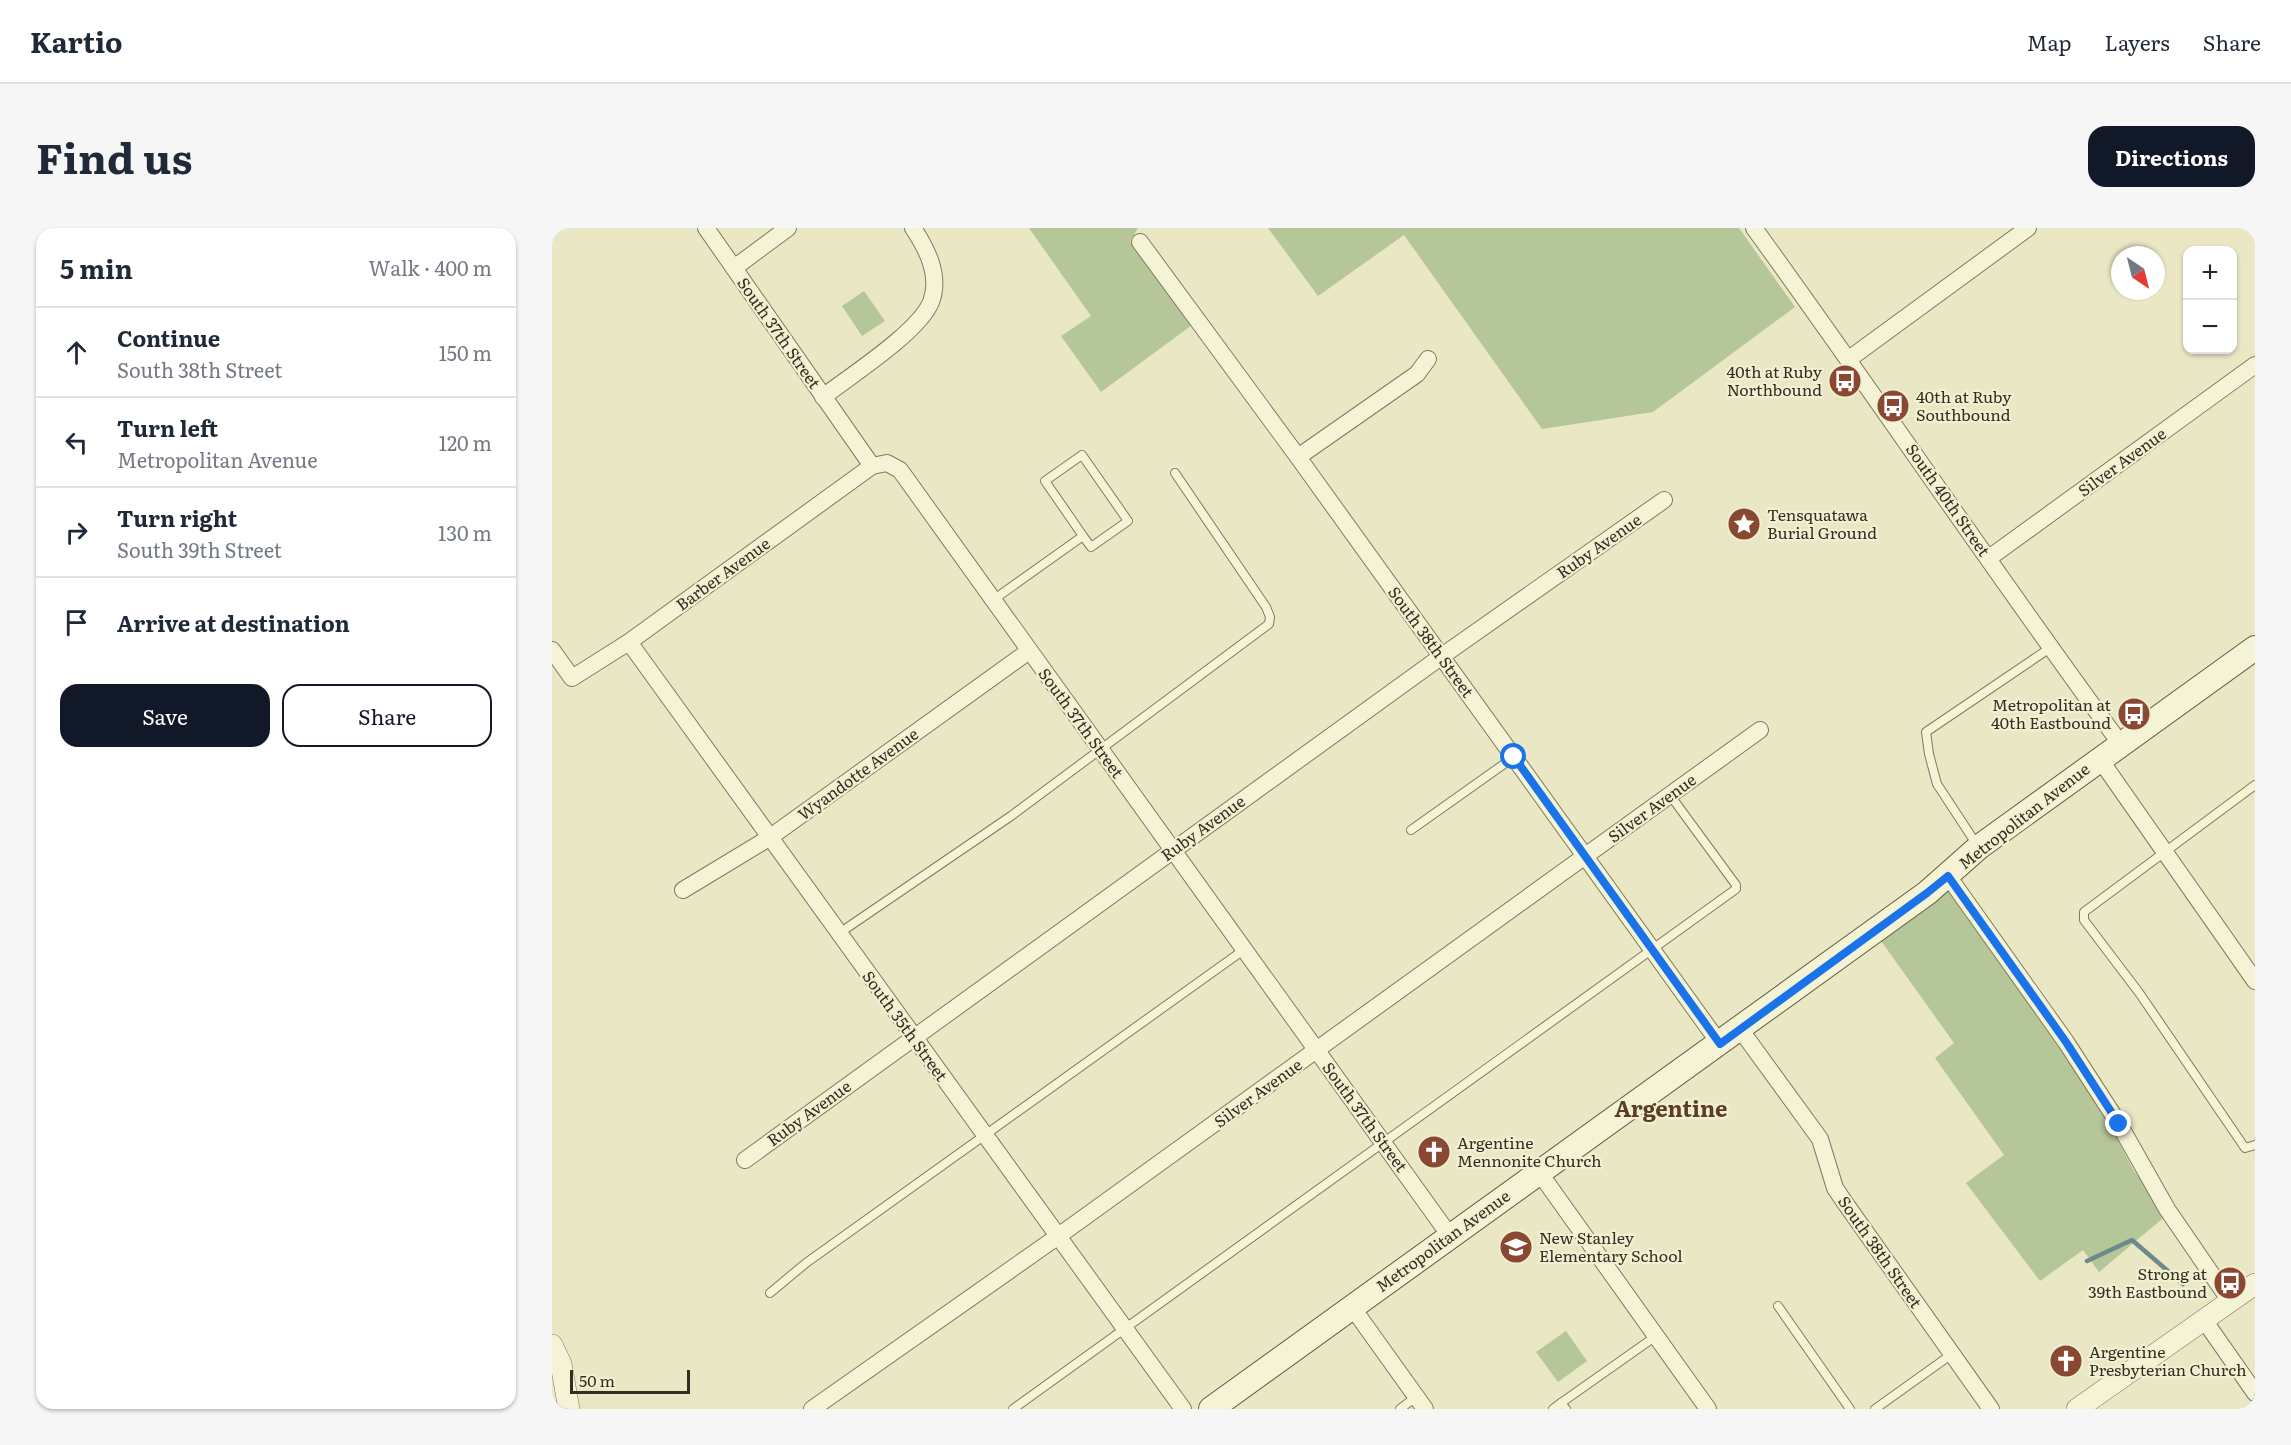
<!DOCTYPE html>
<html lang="en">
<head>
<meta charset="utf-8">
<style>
  body { margin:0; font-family:Literata,serif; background:#f6f6f7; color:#1f2937 }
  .controls { position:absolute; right:18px; top:18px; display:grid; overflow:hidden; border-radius:12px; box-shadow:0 2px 4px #0004 }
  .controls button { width:54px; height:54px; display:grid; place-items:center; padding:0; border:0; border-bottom:2px solid #e0e1e3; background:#fff; color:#1f2937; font:30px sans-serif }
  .compass { position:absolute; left:1559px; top:18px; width:54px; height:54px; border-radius:50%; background:#fff; box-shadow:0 2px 4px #0004; rotate:145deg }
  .scale { position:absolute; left:18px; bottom:15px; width:120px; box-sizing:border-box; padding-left:6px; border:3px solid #332e1f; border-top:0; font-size:16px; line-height:21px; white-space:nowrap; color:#332e1f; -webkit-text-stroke:4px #f1f0d2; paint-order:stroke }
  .stop { position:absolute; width:18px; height:18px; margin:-14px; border:4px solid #1a73e8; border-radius:50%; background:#fff }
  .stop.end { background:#1a73e8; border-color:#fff; box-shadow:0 2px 6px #0008 }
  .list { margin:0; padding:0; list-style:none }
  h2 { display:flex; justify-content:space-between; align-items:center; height:78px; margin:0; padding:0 24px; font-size:26px }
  h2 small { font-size:20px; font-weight:400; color:#747a83 }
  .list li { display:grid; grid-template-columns:39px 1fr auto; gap:18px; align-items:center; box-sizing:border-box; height:90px; padding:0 24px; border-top:2px solid #e0e1e3 }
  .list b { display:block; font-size:22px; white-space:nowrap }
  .list p { margin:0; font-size:20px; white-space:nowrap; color:#747a83 }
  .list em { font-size:20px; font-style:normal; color:#747a83 }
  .actions { display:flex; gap:12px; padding:18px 24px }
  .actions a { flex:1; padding:14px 0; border:2px solid #111827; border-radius:18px; text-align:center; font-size:21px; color:#111827 }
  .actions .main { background:#111827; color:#fff }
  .icon { flex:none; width:33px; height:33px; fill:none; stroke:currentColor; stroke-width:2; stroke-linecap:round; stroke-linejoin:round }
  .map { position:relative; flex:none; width:1703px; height:1181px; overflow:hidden; border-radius:18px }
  header { display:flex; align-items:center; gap:36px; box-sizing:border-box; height:84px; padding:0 30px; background:#fff; border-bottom:2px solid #e0e1e3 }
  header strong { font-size:28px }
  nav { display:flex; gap:33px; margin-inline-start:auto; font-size:21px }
  .intro { display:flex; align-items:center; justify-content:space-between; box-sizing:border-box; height:144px; padding:0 36px }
  h1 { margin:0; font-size:42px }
  .button { padding:15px 27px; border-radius:18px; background:#111827; color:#fff; font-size:21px; font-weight:700 }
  main { display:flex; gap:36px; padding:0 36px }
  aside { flex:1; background:#fff; border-radius:18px; box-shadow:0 2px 4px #0004 }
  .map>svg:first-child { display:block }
  .green { fill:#b5c699 }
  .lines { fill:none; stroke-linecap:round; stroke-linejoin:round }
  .stream { stroke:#6d8989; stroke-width:4.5 }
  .service-casing { stroke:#827a5c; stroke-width:10 }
  .minor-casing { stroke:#827a5c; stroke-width:18 }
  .tertiary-casing { stroke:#827a5c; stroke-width:22 }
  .secondary-casing { stroke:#635b3f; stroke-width:26 }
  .service { stroke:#f5f3d6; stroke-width:8 }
  .minor { stroke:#f5f3d6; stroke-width:16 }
  .tertiary { stroke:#f5f3d6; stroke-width:21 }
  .secondary { stroke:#f5f3d6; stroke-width:24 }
  .route { stroke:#1a73e8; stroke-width:8 }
  .labels { text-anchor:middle; stroke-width:4.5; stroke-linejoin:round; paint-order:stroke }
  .street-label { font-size:16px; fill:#332e1f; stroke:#f1f0d2 }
  .poi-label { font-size:16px; fill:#332e1f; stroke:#f1f0d2; text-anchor:start }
  .district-label { font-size:22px; font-weight:bold; fill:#5b3d22; stroke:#f1f0d2 }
</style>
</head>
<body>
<header>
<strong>Kartio</strong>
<nav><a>Map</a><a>Layers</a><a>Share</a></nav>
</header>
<div class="intro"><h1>Find us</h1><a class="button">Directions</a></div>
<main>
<aside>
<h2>5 min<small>Walk · 400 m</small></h2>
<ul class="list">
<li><svg class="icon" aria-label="ahead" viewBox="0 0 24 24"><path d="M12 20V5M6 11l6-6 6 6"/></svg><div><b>Continue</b><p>South 38th Street</p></div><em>150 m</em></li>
<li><svg class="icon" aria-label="left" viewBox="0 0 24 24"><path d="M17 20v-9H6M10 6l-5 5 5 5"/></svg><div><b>Turn left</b><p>Metropolitan Avenue</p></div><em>120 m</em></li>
<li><svg class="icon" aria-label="right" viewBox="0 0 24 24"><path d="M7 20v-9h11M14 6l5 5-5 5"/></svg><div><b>Turn right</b><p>South 39th Street</p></div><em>130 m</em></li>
<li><svg class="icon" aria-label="arrive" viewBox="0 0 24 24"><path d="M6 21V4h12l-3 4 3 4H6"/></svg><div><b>Arrive at destination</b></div></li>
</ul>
<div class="actions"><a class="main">Save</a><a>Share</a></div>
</aside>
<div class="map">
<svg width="1703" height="1181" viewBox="0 0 1703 1181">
  <rect width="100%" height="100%" fill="#e9e7c4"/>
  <g class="green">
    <polygon points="477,0 586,0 578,14 640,97 549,164 509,108 539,88"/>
    <polygon points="716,0 1187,0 1243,79 1101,184 990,201 852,7 766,68"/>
    <polygon points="312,63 333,93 310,108 290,78"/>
    <polygon points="1393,662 1402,666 1549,881 1582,943 1616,986 1547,1044 1531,1022 1488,1053 1414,955 1452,927 1383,830 1402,815 1327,710"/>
    <polygon points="1014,1103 1035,1133 1006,1154 984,1124"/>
  </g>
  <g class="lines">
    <polyline class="stream" points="1535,1033 1580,1012 1631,1056"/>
    <g class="service-casing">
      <g id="service">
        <polyline points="441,372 531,308 493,253 530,227 576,293 539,319 531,308"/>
        <polyline points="1703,557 1532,684 1532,692 1588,766 1693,920 1703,917"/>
        <polyline points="859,602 962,529"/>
        <polyline points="1425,617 1385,556 1377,526 1374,504 1498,420"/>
        <polyline points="286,706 459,588 717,396 718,389 714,379 623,245"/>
        <polyline points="218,1065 254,1035 693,721"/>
        <polyline points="1226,1078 1298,1181"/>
        <polyline points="461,1181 1184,661 1184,657 1118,567"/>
        <polyline points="848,1181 864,1169"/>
        <polyline points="1001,1181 1009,1175"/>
        <polyline points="1014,1181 1009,1175 1104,1108"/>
        <polyline points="1323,1181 1400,1126"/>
      </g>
    </g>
    <g class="minor-casing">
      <g id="minor">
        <polyline points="154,0 320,238"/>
        <path d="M1202,0C1326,171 1443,345 1568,515"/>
        <polyline points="588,14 746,229 1168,816"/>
        <polyline points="182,40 236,0"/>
        <polyline points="1297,131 1476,0"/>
        <path d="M271,169C298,148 367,104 379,74C389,48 375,21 361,0"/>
        <polyline points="746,229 865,146 876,131"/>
        <polyline points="1437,330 1703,137"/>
        <polyline points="77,414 631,1181"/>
        <polyline points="0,422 20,450 77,414 320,238 335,235 348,242 898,1008"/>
        <polyline points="1547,530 1703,753"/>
        <polyline points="1396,648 1514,814 1567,896 1615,981 1678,1073"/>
        <polyline points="131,662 217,610 477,423"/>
        <polyline points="1188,801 1268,911 1283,960 1291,972 1439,1181"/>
        <polyline points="193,932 890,428 1112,272"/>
        <polyline points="987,944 1156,1181"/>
        <polyline points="800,1079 873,1181"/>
        <polyline points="1652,1092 1703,1165"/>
        <polyline points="260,1181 505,1009 1208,502"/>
      </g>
    </g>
    <g class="tertiary-casing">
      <g id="tertiary">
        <polyline points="0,1117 9,1136 17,1181"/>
        <polyline points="1525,1181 1703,1056"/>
      </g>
    </g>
    <g class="secondary-casing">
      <polyline id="secondary" points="659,1181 1375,665 1427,619 1703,420"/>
    </g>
    <use href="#service" class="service"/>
    <use href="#minor" class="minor"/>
    <use href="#tertiary" class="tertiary"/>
    <use href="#secondary" class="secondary"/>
  </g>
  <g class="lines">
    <polyline class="route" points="962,529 1168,816 1375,665 1396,648 1514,814 1567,896"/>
  </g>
  <defs>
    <g id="bus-disc" transform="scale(1.725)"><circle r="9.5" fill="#8a4832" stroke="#f1f0d2"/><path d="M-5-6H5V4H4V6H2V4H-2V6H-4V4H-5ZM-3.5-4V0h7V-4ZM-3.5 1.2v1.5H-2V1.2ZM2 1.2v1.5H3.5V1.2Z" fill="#fff"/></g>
    <g id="sight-disc" transform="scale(1.725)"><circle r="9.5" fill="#8a4832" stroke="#f1f0d2"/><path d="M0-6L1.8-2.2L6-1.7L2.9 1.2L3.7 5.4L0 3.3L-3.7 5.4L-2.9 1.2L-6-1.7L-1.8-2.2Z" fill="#fff"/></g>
    <g id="church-disc" transform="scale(1.725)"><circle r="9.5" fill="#8a4832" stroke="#f1f0d2"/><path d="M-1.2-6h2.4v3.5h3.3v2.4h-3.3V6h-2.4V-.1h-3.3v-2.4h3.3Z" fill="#fff"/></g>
    <g id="school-disc" transform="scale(1.725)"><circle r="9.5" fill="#8a4832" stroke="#f1f0d2"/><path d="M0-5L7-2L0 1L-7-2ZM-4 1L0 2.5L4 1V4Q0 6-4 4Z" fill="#fff"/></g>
  </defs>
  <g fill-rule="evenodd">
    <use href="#bus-disc" x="1293" y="153"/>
    <use href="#bus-disc" x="1341" y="178"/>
    <use href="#sight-disc" x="1192" y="296"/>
    <use href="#bus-disc" x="1582" y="486"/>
    <use href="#church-disc" x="882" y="924"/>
    <use href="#school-disc" x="964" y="1019"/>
    <use href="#bus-disc" x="1678" y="1055"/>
    <use href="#church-disc" x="1514" y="1133"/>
  </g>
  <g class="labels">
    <g class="street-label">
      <text transform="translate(227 105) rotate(55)" y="6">South 37th Street</text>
      <text transform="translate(1570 234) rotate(-36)" y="6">Silver Avenue</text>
      <text transform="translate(1396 272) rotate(55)" y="6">South 40th Street</text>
      <text transform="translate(1047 318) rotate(-35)" y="6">Ruby Avenue</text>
      <text transform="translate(171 346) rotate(-36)" y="6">Barber Avenue</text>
      <text transform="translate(879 414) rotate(54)" y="6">South 38th Street</text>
      <text transform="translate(529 495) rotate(54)" y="6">South 37th Street</text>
      <text transform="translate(306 546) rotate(-36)" y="6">Wyandotte Avenue</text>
      <text transform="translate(1100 580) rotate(-36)" y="6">Silver Avenue</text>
      <text transform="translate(1472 588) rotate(-38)" y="6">Metropolitan Avenue</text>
      <text transform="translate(651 600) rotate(-36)" y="6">Ruby Avenue</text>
      <text transform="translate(353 798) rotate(54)" y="6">South 35th Street</text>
      <text transform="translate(706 865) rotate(-36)" y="6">Silver Avenue</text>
      <text transform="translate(257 885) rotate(-36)" y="6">Ruby Avenue</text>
      <text transform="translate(813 889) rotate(54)" y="6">South 37th Street</text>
      <text transform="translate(891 1013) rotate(-36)" y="6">Metropolitan Avenue</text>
      <text transform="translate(1328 1024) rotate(55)" y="6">South 38th Street</text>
    </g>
    <g class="poi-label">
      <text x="1270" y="150" text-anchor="end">40th at Ruby<tspan x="1270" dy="18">Northbound</tspan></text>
      <text x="1364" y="175">40th at Ruby<tspan x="1364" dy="18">Southbound</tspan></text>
      <text x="1215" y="293">Tensquatawa<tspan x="1215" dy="18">Burial Ground</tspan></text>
      <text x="1559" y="483" text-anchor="end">Metropolitan at<tspan x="1559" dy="18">40th Eastbound</tspan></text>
      <text x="905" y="921">Argentine<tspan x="905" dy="18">Mennonite Church</tspan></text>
      <text x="987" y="1016">New Stanley<tspan x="987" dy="18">Elementary School</tspan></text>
      <text x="1655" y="1052" text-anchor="end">Strong at<tspan x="1655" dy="18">39th Eastbound</tspan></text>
      <text x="1537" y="1130">Argentine<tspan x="1537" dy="18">Presbyterian Church</tspan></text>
    </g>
    <g class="district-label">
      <text x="1119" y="889">Argentine</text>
    </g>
  </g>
</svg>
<div class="controls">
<button>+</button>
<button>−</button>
</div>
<svg class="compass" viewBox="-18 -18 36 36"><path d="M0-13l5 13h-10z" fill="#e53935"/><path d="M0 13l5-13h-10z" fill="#747a83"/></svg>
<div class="scale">50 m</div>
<div class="stop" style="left:962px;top:529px"></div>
<div class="stop end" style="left:1567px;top:896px"></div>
</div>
</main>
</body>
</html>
